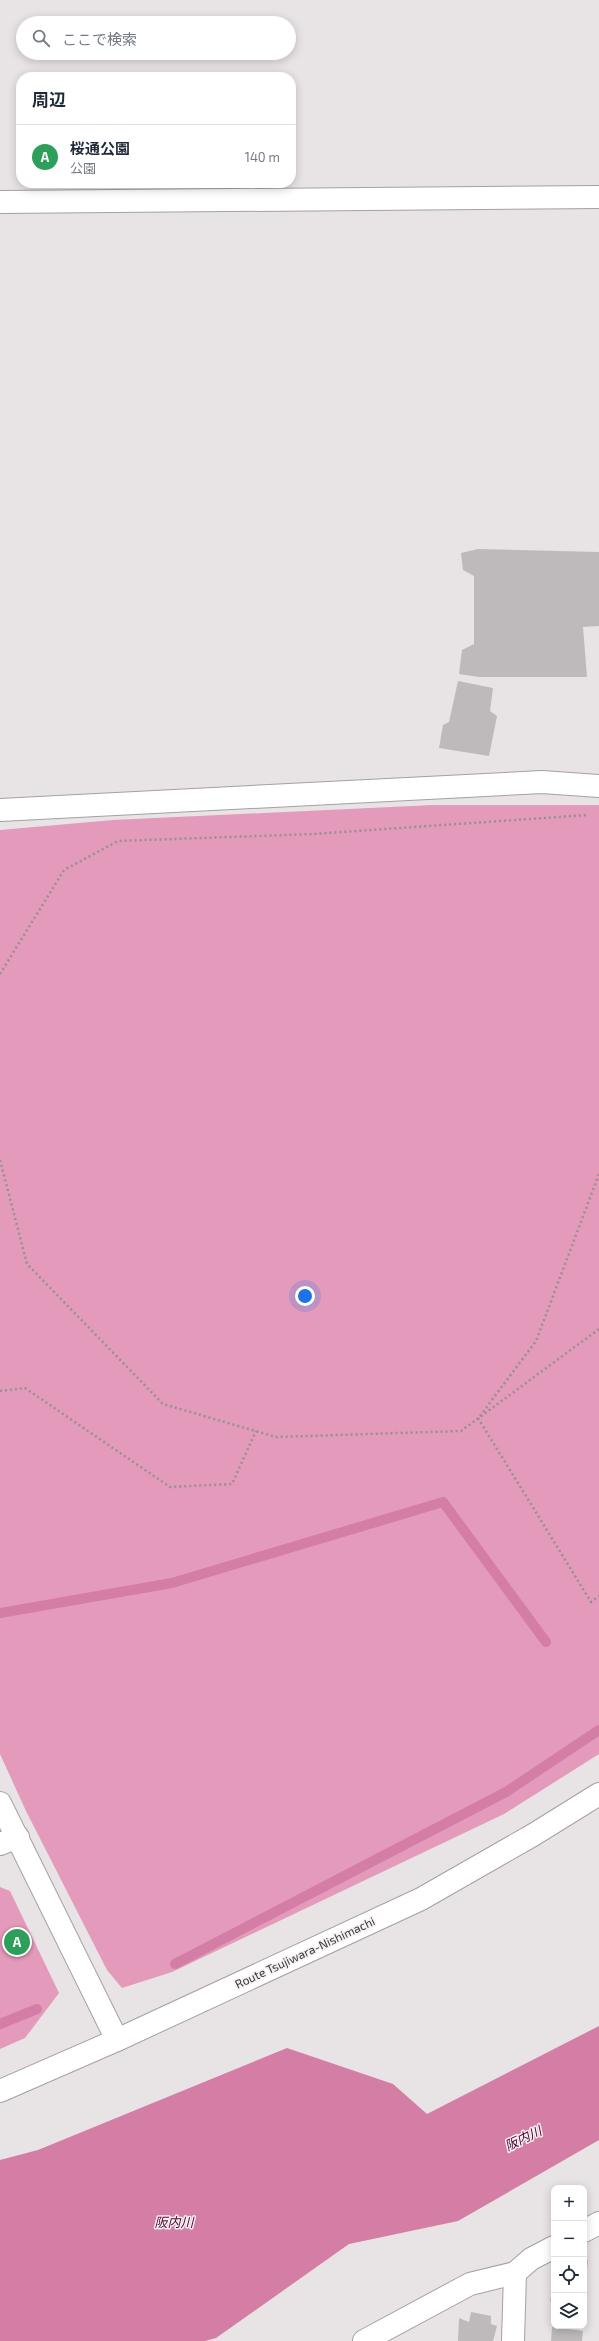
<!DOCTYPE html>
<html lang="ja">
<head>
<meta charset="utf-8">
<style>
  body { margin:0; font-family:"Exo 2","Noto Sans JP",sans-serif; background:#f6f6f7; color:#1f2937 }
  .controls { position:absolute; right:12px; bottom:12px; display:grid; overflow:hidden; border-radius:8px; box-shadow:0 2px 10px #0003 }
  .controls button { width:36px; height:36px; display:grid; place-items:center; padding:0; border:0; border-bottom:1px solid #e0e1e3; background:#fff; color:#1f2937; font:20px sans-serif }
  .you { position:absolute; left:305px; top:1296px; width:14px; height:14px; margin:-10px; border:3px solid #fff; border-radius:50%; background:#1a73e8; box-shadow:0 0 0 6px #1a73e833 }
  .badge { display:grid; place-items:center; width:26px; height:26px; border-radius:50%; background:#0f766e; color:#fff; font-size:13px; font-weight:700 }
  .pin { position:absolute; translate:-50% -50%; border:2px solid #fff; box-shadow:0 1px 4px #0006 }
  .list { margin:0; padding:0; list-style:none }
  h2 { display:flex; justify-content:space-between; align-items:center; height:52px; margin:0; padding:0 16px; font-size:17px }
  h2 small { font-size:13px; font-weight:400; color:#747a83 }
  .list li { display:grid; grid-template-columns:26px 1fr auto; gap:12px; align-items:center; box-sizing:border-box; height:64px; padding:0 16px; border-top:1px solid #e0e1e3 }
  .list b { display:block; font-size:15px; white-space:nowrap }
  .list p { margin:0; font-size:13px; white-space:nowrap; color:#747a83 }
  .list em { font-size:13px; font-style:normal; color:#747a83 }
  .icon { flex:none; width:22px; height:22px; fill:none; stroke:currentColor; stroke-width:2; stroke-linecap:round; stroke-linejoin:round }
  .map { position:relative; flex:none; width:599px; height:2341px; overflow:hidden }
  .search { position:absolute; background:#fff; box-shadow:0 2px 10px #0003; left:16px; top:16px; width:280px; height:44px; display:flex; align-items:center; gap:10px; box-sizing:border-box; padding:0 14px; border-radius:22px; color:#747a83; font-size:15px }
  .panel { position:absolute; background:#fff; box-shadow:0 2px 10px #0003; left:16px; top:72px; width:280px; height:116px; border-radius:16px }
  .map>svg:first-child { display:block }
  .green { fill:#e49abb }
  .water { fill:#d47da5 }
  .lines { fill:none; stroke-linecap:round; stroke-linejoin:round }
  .stream { stroke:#d47da5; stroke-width:10 }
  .building { fill:#bebabb }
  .minor-casing { stroke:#a5a0a2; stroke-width:24 }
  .major-casing { stroke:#a5a0a2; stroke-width:24 }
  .path { stroke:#949192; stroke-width:2.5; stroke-dasharray:2 3; stroke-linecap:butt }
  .minor { stroke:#fff; stroke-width:22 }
  .major { stroke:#fff; stroke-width:22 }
  .labels { text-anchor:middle; stroke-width:3; stroke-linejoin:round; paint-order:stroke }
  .street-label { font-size:12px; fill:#3a3839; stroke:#f5f0f2 }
  .water-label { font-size:13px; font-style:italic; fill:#520232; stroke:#f5f0f2 }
</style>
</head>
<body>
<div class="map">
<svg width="599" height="2341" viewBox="0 0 599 2341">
  <rect width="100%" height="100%" fill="#e8e3e5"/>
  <g class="green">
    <polygon points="433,805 599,805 599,1754 504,1814 172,1972 122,1988 107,1970 26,1811 0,1754 0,830 113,820"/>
    <polygon points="0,1887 10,1891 59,1993 25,2038 0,2049"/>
  </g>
  <polygon class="water" points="599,2026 599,2140 458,2221 349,2244 216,2338 205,2341 0,2341 0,2160 38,2150 287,2048 393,2084 427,2114"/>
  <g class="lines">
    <g class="stream">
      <polyline points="0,1613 172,1583 443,1502 546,1642"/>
      <polyline points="175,1964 506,1792 599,1730"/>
      <polyline points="0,2024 37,2009"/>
    </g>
  </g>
  <g class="building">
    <polygon points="478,549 599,552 599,626 583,627 587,677 479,677 459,674 462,650 474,644 474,576 463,570 461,553"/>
    <polygon points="458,681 493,688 490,711 497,716 489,756 439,748 443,725 449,722"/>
    <polygon points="584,2259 588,2260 585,2293 584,2293"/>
    <polygon points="553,2286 554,2286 554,2302 550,2301"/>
    <polygon points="471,2312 491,2316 491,2324 497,2326 493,2341 458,2341 459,2318 469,2322"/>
    <polygon points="552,2327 583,2331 582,2341 551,2341"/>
  </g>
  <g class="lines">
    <g class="minor-casing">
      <g id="minor">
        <polyline points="0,202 599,197"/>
        <polyline points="0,810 542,782 599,786"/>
        <polyline points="0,1803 117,2040"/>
        <polyline points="0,1844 18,1837"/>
        <polyline points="584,2231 599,2223"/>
        <polyline points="364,2341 470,2284 515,2273 531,2259 554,2247"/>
        <polyline points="513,2341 515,2273"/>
      </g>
    </g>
    <g class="major-casing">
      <polyline id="major" points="0,2091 117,2040 421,1899 533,1835 599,1794"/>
    </g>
    <g class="path">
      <polyline points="0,974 64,870 118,841 313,834 587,815"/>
      <polyline points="0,1160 27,1264 163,1404 276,1437 461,1431 599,1329"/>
      <polyline points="0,1391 25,1388 170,1487 232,1484 256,1431"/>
      <polyline points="480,1416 536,1341 599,1174"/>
      <polyline points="478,1418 591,1602 599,1596"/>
    </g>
    <use href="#minor" class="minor"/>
    <use href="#major" class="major"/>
  </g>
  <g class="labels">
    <g class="street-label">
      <text transform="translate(305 1953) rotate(-25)" y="4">Route Tsujiwara-Nishimachi</text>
    </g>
    <g class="water-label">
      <text transform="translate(523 2138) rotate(-26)" y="5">阪内川</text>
      <text x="174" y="2227">阪内川</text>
    </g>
  </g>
</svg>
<div class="controls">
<button>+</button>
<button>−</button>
<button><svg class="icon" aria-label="locate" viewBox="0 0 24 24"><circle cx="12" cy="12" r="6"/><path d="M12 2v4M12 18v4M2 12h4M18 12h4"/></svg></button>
<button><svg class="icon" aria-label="layers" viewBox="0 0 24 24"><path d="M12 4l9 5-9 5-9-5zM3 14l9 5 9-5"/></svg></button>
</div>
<div class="you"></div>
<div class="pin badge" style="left:17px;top:1942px;background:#2e9e5b">A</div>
<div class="search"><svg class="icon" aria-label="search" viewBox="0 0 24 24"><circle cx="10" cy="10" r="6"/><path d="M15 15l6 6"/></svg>ここで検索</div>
<section class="panel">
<h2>周辺<small></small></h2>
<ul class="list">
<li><span class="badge" style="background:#2e9e5b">A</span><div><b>桜通公園</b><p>公園</p></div><em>140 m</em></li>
</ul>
</section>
</div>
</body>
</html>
